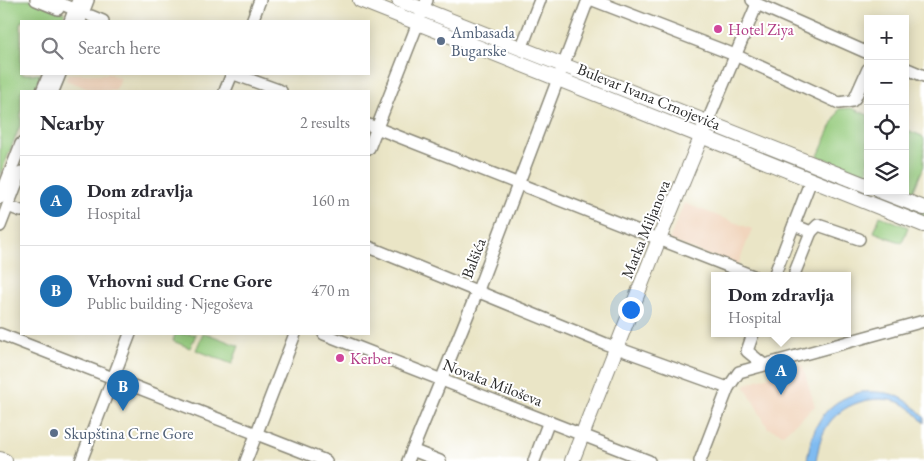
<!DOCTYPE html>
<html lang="en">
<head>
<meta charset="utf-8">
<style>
  body { margin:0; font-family:"EB Garamond",serif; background:#f7f7f7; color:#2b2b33 }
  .controls { position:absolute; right:15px; top:15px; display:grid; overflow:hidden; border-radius:0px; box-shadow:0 2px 12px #0003 }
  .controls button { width:45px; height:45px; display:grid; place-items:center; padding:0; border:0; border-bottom:1px solid #e1e1e2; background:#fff; color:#2b2b33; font:25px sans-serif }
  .you { position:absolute; left:630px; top:309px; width:18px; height:18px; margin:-12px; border:4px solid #fff; border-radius:50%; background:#1a73e8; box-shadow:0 0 0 8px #1a73e833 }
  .badge { display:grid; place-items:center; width:32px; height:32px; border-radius:50%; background:#1f6fb2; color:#fff; font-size:16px; font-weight:700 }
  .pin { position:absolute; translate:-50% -41px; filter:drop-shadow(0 1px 2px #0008) }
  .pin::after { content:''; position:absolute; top:26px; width:18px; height:15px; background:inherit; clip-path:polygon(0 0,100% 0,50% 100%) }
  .popup { position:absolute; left:711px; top:272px; width:140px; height:65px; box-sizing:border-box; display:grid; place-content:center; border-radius:0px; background:#fff; filter:drop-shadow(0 1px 4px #0005); font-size:16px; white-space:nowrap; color:#7c7c81 }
  .popup b { font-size:19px; color:#2b2b33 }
  .popup::after { content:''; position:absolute; left:50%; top:100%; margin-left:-10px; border:10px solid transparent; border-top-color:#fff }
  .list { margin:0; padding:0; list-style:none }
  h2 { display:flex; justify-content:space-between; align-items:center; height:65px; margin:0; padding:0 20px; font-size:21px }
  h2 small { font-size:16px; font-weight:400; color:#7c7c81 }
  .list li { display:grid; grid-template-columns:32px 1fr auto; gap:15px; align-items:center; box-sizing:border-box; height:90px; padding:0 20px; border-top:1px solid #e1e1e2 }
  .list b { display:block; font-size:19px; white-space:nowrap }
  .list p { margin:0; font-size:16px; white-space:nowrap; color:#7c7c81 }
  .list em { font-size:16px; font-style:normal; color:#7c7c81 }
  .icon { flex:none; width:28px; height:28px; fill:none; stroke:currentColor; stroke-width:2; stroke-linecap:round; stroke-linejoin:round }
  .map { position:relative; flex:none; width:924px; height:461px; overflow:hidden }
  .search { position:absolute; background:#fff; box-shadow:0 2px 12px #0003; left:20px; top:20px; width:350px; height:55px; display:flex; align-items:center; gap:12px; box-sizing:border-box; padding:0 18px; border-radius:0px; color:#7c7c81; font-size:19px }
  .panel { position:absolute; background:#fff; box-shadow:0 2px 12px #0003; left:20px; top:90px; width:350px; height:245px; border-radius:0px }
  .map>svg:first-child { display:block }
  .built { fill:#f1d5bd }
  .green { fill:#95cb7d; stroke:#607b54 }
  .water { fill:#7fbbf1; stroke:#55738e }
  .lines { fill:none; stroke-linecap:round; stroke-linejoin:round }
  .minor-casing { stroke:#8a8878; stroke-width:14 }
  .major-casing { stroke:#8a8878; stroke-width:16 }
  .minor { stroke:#fff; stroke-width:11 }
  .major { stroke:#fff; stroke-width:14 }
  .hotel-dot { fill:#d1479c; stroke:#fff; stroke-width:2 }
  .service-dot { fill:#5c6f8a; stroke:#fff; stroke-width:2 }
  .labels { text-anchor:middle; stroke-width:4; stroke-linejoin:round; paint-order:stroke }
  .hotel-label { font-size:16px; fill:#b23c85; stroke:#fff; text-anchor:start }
  .service-label { font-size:16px; fill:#4e5e75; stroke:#fff; text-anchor:start }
  .street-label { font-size:16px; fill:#2b2b2b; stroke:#fff }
</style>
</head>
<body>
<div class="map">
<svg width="924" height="461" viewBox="0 0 924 461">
  <rect width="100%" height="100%" fill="#fff"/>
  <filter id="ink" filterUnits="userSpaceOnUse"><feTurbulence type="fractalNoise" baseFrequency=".02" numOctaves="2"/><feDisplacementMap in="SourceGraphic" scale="10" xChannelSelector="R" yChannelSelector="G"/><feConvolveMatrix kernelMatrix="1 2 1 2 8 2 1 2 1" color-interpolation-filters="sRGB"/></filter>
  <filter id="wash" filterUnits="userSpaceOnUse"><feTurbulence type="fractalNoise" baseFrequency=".0096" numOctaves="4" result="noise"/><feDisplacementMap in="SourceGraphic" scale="20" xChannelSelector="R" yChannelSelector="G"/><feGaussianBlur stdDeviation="1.12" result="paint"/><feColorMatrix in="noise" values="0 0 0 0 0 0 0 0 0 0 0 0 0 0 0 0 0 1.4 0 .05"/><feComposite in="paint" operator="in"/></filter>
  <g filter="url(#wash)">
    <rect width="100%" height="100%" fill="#eae5c6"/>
    <g class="built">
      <polygon points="68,74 110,74 120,78 115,91 94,91 66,80"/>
      <polygon points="684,203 752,229 737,267 669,240"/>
      <polygon points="802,364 815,406 783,434 768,428 744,385"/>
    </g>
    <g class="green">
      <polygon points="0,0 31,0 65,13 62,21 21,21 21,74 41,74 34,91 21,91 21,123 0,176"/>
      <polygon points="440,20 553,66 550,71 438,25"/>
      <polygon points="572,74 680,117 678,122 570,79"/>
      <polygon points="851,108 868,115 868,175 818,156 839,109"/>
      <polygon points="905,129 922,136 924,139 924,166 913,192 905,189"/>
      <polygon points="722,135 924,212 924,218 720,140"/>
      <polygon points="880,216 908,227 902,243 874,232"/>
      <polygon points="175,334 196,334 190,348 173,341"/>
      <polygon points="203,334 208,334 239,346 232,364 196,350"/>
    </g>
    <path class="water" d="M861,392C890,391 904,394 924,417V423C918,416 910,407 901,403C875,393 840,403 826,428C820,438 818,450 816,461H807C812,425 824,402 861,392Z"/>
  </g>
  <g filter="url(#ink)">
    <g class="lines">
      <g class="minor-casing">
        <g id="minor">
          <polyline points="36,0 58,9"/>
          <polyline points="52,0 83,13"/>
          <polyline points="593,0 735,55 839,103 852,101 855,98 868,69"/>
          <polyline points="752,0 757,4 868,53"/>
          <polyline points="91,16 103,21"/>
          <polyline points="70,21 78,0"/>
          <polyline points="80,21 88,0"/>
          <polyline points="252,21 260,0"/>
          <polyline points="521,49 540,0"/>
          <polyline points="905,68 924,76"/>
          <polyline points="234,74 281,91"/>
          <polyline points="42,91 49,74"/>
          <polyline points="53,91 60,74"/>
          <polyline points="225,91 232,74"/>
          <polyline points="707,123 757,4"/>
          <polyline points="369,125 753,276"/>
          <polyline points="369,148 427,0"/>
          <polyline points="0,198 21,144"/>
          <polyline points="8,206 21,211"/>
          <polyline points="794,225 811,232 795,272"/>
          <polyline points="0,226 21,172"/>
          <polyline points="811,232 818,225 859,239"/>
          <polyline points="369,247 606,344 728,388"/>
          <polyline points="774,276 811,180"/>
          <polyline points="0,334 326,461"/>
          <polyline points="324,334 649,461"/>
          <polyline points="753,334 747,351 764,365"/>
          <polyline points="412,450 440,461"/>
          <polyline points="81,461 130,334"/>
          <polyline points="246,461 295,334"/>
          <polyline points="408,461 478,290 588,0"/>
          <polyline points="534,461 549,421"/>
          <polyline points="700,461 728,388 739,372 924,321"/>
        </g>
      </g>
      <g class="major-casing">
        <g id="major">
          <polyline points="360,0 924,225"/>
          <polyline points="399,0 868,186"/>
          <polyline points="880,191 924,208"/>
          <polyline points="0,459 5,461"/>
          <polyline points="572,461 659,239 705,128"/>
        </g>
      </g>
      <use href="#minor" class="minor"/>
      <use href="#major" class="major"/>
    </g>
  </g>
  <g class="hotel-dot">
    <circle cx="718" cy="29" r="5"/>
    <circle cx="340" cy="358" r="5"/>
  </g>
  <g class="service-dot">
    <circle cx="441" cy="41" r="5"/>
    <circle cx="54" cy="433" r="5"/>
  </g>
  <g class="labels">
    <g class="hotel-label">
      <text x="728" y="35">Hotel Ziya</text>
      <text x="350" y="364">Kerber</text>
    </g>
    <g class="service-label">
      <text x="451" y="38">Ambasada<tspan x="451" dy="18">Bugarske</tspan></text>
      <text x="64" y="439">Skupština Crne Gore</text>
    </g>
    <g class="street-label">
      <text transform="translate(649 96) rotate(22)" y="6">Bulevar Ivana Crnojevića</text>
      <text transform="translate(645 229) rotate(-68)" y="6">Marka Miljanova</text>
      <text transform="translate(473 258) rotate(-69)" y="6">Balšića</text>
      <text transform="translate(493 382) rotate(21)" y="6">Novaka Miloševa</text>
    </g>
  </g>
</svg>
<div class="controls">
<button>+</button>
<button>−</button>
<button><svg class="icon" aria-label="locate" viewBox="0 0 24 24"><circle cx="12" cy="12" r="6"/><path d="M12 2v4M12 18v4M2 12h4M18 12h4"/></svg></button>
<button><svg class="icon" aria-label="layers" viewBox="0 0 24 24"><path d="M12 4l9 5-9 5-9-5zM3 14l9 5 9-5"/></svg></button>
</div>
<div class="you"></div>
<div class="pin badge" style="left:781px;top:395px">A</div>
<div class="popup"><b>Dom zdravlja</b>Hospital</div>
<div class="pin badge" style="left:123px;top:411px">B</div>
<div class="search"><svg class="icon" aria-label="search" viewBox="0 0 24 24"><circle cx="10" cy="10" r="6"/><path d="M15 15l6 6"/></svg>Search here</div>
<section class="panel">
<h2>Nearby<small>2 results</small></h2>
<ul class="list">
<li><span class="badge">A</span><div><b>Dom zdravlja</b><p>Hospital</p></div><em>160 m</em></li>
<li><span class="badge">B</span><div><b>Vrhovni sud Crne Gore</b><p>Public building · Njegoševa</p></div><em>470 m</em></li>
</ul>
</section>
</div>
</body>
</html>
